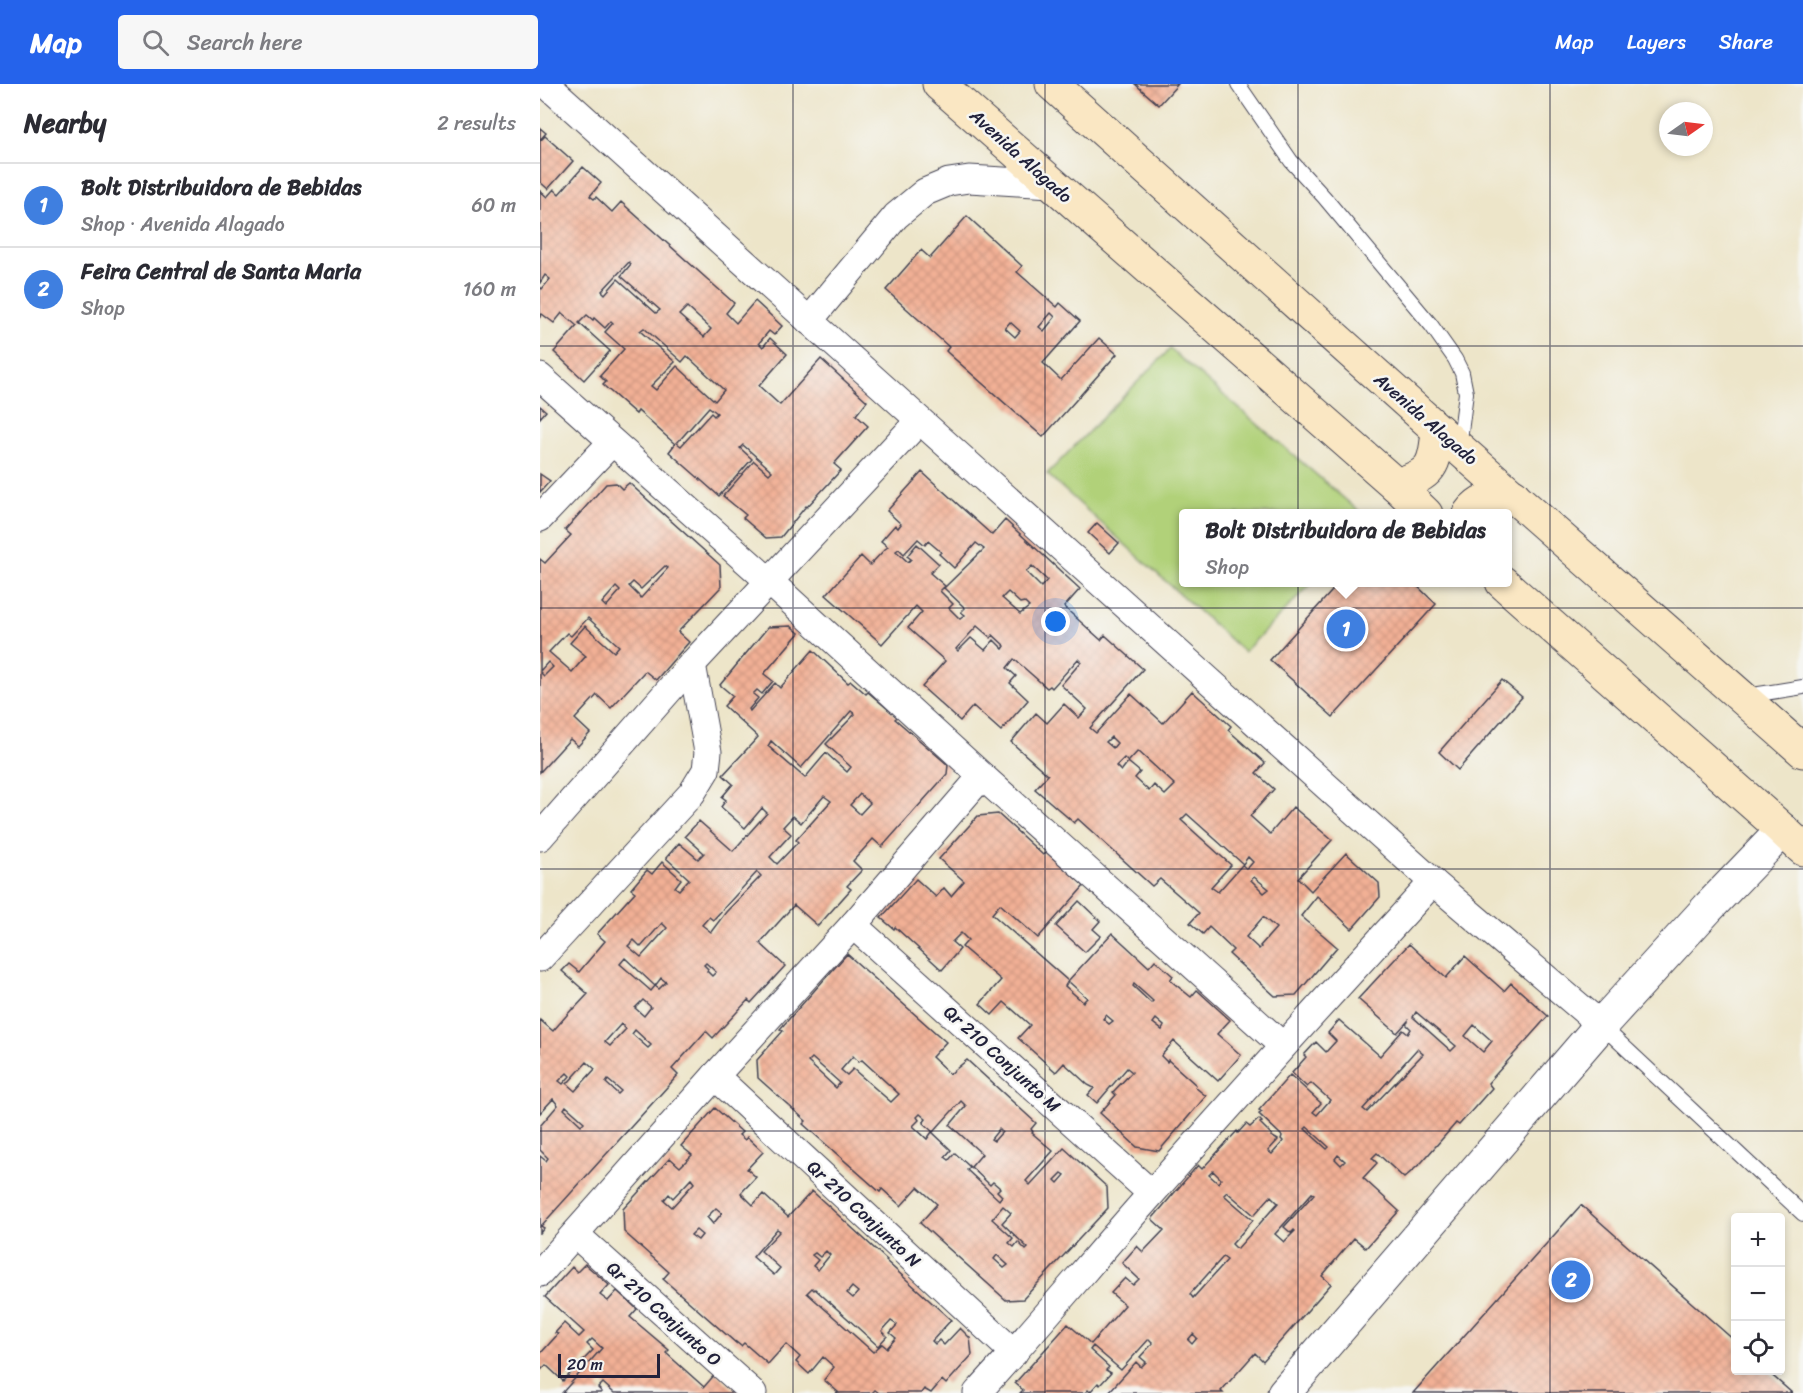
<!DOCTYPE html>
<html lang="en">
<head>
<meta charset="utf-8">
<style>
  body { margin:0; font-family:Sriracha,sans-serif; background:#f7f7f7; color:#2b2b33 }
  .controls { position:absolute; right:18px; bottom:18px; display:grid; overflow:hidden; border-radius:6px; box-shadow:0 3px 9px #0003 }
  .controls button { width:54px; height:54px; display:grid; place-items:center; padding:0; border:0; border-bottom:2px solid #e1e1e2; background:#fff; color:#2b2b33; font:30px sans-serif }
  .compass { position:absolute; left:1119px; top:18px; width:54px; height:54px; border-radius:50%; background:#fff; box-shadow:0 3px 9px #0003; rotate:76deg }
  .scale { position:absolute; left:18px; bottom:15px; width:102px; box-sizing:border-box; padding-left:6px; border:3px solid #22223b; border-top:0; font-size:16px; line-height:21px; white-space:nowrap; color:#22223b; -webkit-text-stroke:4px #f6f6f2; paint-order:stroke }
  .you { position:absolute; left:516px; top:538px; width:21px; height:21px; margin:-15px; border:4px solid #fff; border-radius:50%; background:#1a73e8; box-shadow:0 0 0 9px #1a73e833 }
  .badge { display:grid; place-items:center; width:39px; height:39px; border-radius:50%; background:#2563eb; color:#fff; font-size:20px; font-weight:700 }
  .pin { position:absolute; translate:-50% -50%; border:3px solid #fff; box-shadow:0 2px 6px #0006 }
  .popup { position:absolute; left:639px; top:425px; width:333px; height:78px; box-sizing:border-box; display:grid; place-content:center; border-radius:6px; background:#fff; filter:drop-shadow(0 2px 4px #0005); font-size:20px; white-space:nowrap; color:#7c7c81 }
  .popup b { font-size:22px; color:#2b2b33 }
  .popup::after { content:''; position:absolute; left:50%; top:100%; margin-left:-12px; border:12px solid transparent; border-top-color:#fff }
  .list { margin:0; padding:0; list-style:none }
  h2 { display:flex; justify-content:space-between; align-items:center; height:78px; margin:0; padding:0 24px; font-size:26px }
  h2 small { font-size:20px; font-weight:400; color:#7c7c81 }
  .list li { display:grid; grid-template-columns:39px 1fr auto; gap:18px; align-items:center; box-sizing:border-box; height:84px; padding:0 24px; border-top:2px solid #e1e1e2 }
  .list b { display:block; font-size:22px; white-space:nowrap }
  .list p { margin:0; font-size:20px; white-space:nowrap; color:#7c7c81 }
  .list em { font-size:20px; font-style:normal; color:#7c7c81 }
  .icon { flex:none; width:33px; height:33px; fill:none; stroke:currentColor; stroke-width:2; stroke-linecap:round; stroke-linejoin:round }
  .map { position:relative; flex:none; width:1263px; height:1309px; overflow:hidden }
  header { display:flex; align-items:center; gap:36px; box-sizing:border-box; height:84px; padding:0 30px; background:#2563eb; color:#fff }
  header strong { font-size:28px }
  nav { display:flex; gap:33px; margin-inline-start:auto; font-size:21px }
  .search { width:420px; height:54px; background:#f7f7f7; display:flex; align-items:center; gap:15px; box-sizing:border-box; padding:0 21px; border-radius:6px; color:#7c7c81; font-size:22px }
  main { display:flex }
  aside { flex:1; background:#fff }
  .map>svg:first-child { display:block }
  .green { fill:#b1d179; stroke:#6a7a5a; stroke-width:1.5 }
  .building { fill:url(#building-cross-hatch); fill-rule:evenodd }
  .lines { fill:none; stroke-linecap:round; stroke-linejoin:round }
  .service-casing { stroke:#403f50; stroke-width:16 }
  .minor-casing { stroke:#403f50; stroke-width:29 }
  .tertiary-casing { stroke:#403f50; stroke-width:35 }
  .secondary-casing { stroke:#403f50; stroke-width:35 }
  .service { stroke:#fff; stroke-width:14 }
  .minor { stroke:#fff; stroke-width:27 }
  .tertiary { stroke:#fff; stroke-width:33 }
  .secondary { stroke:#fae7c3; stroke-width:33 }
  .grid { fill:none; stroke:#22223b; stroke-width:1.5; stroke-opacity:0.55 }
  .labels { text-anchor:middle; stroke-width:5; stroke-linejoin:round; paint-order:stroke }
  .street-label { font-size:18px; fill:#22223b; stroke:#f6f6f2 }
</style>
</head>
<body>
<header>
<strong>Map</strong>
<div class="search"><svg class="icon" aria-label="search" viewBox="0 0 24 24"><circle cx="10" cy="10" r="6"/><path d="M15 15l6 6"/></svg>Search here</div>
<nav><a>Map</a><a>Layers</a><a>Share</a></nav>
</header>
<main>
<aside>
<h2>Nearby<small>2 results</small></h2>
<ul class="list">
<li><span class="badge" style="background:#3f7fe0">1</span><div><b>Bolt Distribuidora de Bebidas</b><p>Shop · Avenida Alagado</p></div><em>60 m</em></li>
<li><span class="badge" style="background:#3f7fe0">2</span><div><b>Feira Central de Santa Maria</b><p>Shop</p></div><em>160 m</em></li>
</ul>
</aside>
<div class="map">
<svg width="1263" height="1309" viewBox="0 0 1263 1309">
  <defs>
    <pattern id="building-cross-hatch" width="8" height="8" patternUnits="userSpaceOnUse" patternTransform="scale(1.5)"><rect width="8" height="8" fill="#f2b095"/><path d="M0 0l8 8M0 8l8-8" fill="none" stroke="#cf9781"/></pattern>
  </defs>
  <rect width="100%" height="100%" fill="#f6f6f2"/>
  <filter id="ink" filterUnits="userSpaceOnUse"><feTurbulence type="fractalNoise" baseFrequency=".0167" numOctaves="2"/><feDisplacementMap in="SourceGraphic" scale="12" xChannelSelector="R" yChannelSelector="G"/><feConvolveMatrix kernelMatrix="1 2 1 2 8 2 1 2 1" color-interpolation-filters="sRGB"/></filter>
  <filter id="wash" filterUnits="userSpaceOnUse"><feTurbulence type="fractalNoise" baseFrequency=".008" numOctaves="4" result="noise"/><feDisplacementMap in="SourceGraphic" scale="24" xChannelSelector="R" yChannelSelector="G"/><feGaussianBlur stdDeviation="1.35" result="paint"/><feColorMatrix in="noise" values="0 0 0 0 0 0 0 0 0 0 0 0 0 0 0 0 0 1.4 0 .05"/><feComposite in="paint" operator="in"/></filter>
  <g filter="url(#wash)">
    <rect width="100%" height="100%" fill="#ede5c9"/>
    <polygon class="green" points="630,265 821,429 644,430 644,498 772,499 704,568 507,390"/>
    <g id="blocks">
      <g class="building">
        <polygon points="595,0 638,0 619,21"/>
        <polygon points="0,44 6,49 0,56"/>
        <polygon points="5,52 33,77 8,105 0,98 0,57"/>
        <path d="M43,83L61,99L50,112L54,115L56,113L72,128L81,118L194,219L186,229L196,239L215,217L242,242L234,251L229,247L219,259L223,263L230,254L247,270L219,302L240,321L281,275L327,317L316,331L328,342L294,380L301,386L267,423L266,422L241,453L226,454L203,434L206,431L183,412L214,377L229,390L232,387L203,361L200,364L212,375L179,412L129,368L135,360L98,327L96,330L63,301L66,298L60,292L84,265L65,248L73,239L71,237L65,244L54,234L53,236L47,231L39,239L70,267L44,296L14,268L37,242L22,229L14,239L2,230L0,233V203L2,205L10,195L5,191L0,199V107L7,113L14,105L19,110ZM89,178L91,180L81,192L120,226L116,229L78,195L65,210L62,207ZM147,223L171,245L164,253L139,231ZM104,244L142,278L147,272L184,306L175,317L137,282L116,306L111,302L135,278L100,247ZM169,323L177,329L174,332L171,329L141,362L137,359Z"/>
        <path d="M427,132L482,182L477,188L517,223L520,219L540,237L503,279L521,296L559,254L577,270L503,353L408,269L406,267L409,263L346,206L381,166L390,174ZM511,229L515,233L504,247L499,243ZM470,238L480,247L475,253L465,244Z"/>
        <polygon points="0,322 6,327 0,334"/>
        <path d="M382,388L452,451L465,436L540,505L524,523L561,556L565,551L603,585L550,644L556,649L591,610L623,639L652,607L691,642L688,646L725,679L716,689L734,705L710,732L730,750L753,723L792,756L758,794L771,807L806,769L839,799L840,813L812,845L777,812L761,832L797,863L756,911L735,912L689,870L693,866L669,843L663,850L650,839L659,829L620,795L612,802L538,735L534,739L533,738L495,705L508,691L471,658L496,629L507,639L524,620L539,634L547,625L521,601L541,578L538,575L512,604L510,602L507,604L474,575L467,584L476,592L470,599L488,616L461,647L433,622L420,637L382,603L405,577L368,544L382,528L376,522L342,560L286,511L321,472L330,481L345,465L348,463L341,457L355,441L358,444L361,440L347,427ZM378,455L385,461L388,457L401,468L399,470L414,484L436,459L444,465L404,504L425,524L421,528L425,531L420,535L409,524L413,520L400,507L405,502L390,489L399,480L377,460L367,472L371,475L368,478L356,467L359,465L364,470ZM492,482L507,496L501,503L486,488ZM468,508L480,519L484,518L489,523L480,530L462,514ZM437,542L451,554L453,551L465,562L463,565L454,556L445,566L431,554L418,567L416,565ZM571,653L577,659L573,664L566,658ZM598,667L635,701L625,711L614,701L609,707L595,694L600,688L588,678ZM584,674L588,678L581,687L576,682ZM647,730L703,780L708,773L713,778L707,785L702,781L678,808L671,803L691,781L641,736ZM714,793L729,805L724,809L711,796ZM723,833L736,844L720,862L721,863L719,865L706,853Z"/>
        <polygon points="0,390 10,397 0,408"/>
        <path d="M76,399L82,405L89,399L180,481L181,503L138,548L149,558L116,596L105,587L71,624L57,611L35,635L50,649L38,662L30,655L0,688V588L4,592L13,583L8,578L0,587V475L5,479L31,451L25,446L66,400ZM125,482L128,484L101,514L89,502L93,498L101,505ZM76,503L80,507L66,523L62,519ZM48,534L79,562L74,568L45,542L30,559L46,572L32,588L9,568L27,549L31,552Z"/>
        <polygon points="557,439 579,459 570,469 548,449"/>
        <polygon points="800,498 873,498 896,520 793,633 730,576"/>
        <path d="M251,542L259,549L224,590L233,597L222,610L217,606L213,610L218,614L209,625L210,627L235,599L240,604L273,566L308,599L311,597L326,610L328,608L357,633L355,635L408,681L407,690L342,763L333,755L313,777L322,786L307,802L311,805L278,842L254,821L220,859L245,882L211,919L208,916L173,954L166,947L132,985L138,991L1,1142L4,1144L0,1149V1072L6,1077L8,1074L0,1066V1042L18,1021L13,1015L0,1029V936L13,947L33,924L34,925L48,910L22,887L29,880L39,888L65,857L57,850L95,808L91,805L107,786L112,790L122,778L141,795L135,803L139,806L149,795L126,774L139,759L158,775L164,769L145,752L159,737L193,767L227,729L222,724L205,744L181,723L186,716L182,713L193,700L183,691L218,653L184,622L193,612L180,601L228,543ZM311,627L315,630L286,660L311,683L307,688L286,669L265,694L228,662L231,657L261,684ZM320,710L330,719L320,730L310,721ZM284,712L291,717L256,756L258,758L237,780L230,773L251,750L243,743L253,732L261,739ZM217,788L221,792L186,828L171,848L162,841L169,833L173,836ZM122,839L127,844L101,873L88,862L94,856L101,863ZM85,874L115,902L121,894L126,898L119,905L115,902L111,907L80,880ZM166,879L176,888L172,892L167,887L168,885L164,881ZM103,916L111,923L104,932L95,924ZM81,940L86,945L70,962L65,958ZM95,946L111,961L108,964L92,950ZM47,978L55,985L35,1007L27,1000ZM27,989L30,992L23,1000L19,997ZM68,996L81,1007L78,1010L66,999ZM26,1022L44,1038L41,1041L24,1025Z"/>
        <polygon points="962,596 982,613 918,686 899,668"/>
        <path d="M458,730L503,771L506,768L544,802L498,854L460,820L452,830L528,897L525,902L543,918L547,914L528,897L572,849L609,883L615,876L633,892L630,896L651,913L657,906L690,936L677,950L701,971L678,997L634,957L621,972L627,978L628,976L656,1001L655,1003L666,1012L619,1067L597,1063L560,1029L576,1011L573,1008L592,988L587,984L557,1019L548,1011L554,1004L548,1001L524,979L516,988L478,954L490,941L464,918L452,931L440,920L461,896L422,863L428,856L421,849L412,858L420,865L402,886L355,843L354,845L341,834L376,795L396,813L404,804L411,812L424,797L399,775L438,732ZM594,900L613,917L611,919L593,902ZM566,931L573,937L569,940L563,935ZM616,935L624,942L622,946L613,939Z"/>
        <polygon points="539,817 560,837 553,845 561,852 545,868 516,842"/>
        <path d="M869,860L906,894L925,872L964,907L971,899L1008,932L948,999L952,1004L919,1041L916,1039L882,1078L864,1094L837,1069L832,1074L837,1079L823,1094L859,1127L826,1164L814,1154L782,1192L791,1200L723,1277L715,1269L681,1307L683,1309H568L596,1278L601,1283L606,1278L600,1273L613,1259L609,1255L581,1286L553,1262L550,1266L569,1283L566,1286L571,1289L560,1301L558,1299L550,1308L548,1306L545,1309H480L483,1306L475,1299L528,1240L551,1260L585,1221L571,1209L585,1194L593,1201L599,1195L582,1179L597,1162L603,1168L624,1146L612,1135L658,1081L662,1085L697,1047L698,1049L706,1040L710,1043L719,1035L722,1038L720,1039L732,1051L731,1052L738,1056L728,1067L732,1070L741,1060L743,1057L741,1055L742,1052L719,1030L722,1028L719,1026L750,991L781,1019L773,1028L777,1031L790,1016L771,999L767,1003L752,989L766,973L764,971L776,958L786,968L796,957L788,949L799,936L840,972L863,946L868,950L871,945L866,940L868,938V937L857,949L818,915ZM876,928L916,962L911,967L873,933ZM934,941L952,957L943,968L925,952ZM877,965L883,970L827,1028L823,1025ZM767,1043L789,1063L787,1065L765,1045ZM798,1071L805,1077L801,1081L795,1075ZM673,1087L681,1095L678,1099L669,1091ZM687,1108L714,1131L731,1112L738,1119L697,1165L692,1160L713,1136L684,1111ZM772,1109L774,1110L744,1143L751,1149L754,1146L755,1147L744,1158L735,1150ZM683,1173L687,1176L653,1214L650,1210ZM653,1250L657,1254L652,1260L648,1256Z"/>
        <path d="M307,870L406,958L392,973L410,990L427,976L496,1039L491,1045L493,1048L492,1049L513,1067L486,1097L490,1101L524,1064L567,1103L568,1124L483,1215L466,1216L380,1139L397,1120L378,1103L361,1122L342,1105L340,1108L263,1040L266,1037L218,994L217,976L243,947L240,945ZM313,972L319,978L322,976L359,1010L351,1018L313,985L307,991L301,986ZM272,974L300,999L296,1004L268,978ZM421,1017L426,1022L410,1041L442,1070L431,1083L450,1101L453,1098L460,1104L457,1107L462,1112L459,1116L427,1086L430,1083L415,1069L409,1076L405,1073L411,1066L392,1048L387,1055L373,1042L379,1036L377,1033L380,1030L386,1035L383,1039L393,1048ZM459,1045L462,1048L454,1057L451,1055ZM522,1089L525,1091L518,1099L515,1096ZM463,1122L471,1129L462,1139L488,1164L486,1166L478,1158L474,1163L469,1159L473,1154L452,1135ZM457,1171L468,1181L464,1184L454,1175Z"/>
        <path d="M175,1024L202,1048L199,1051L205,1056L207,1053L223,1068L207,1085L216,1093L201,1109L213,1121L223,1110L248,1133L272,1107L347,1176L346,1177L411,1236L392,1257L395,1260L399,1256L404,1261L420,1244L430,1254L432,1271L406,1300L402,1296L391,1309L384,1305L381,1309H339L335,1306L332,1309H296L298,1308L284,1296L294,1283L283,1273L269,1290L256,1278L260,1273L246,1260L228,1280L204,1259L201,1262L196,1258V1259L123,1195L129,1188L84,1148L83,1125L130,1074L140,1083L152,1071L141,1062ZM151,1095L154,1099L132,1123L124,1116L129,1110L133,1114ZM176,1124L182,1129L173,1140L167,1133ZM237,1145L240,1147L221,1167L240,1184L234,1191L213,1173ZM156,1146L162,1151L158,1156L151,1151ZM286,1167L290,1171L278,1186L273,1182L278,1176L272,1171L275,1169L280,1173ZM312,1203L318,1208L313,1214L307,1209ZM272,1204L274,1206L275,1205L338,1262L347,1252L342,1247L351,1237L357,1241L350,1249L356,1254L347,1264L342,1260L333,1268L267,1209Z"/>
        <polygon points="1041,1121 1196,1258 1196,1287 1227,1287 1252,1309 873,1309"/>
        <polygon points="45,1180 69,1201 60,1211 68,1217 77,1207 97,1225 90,1233 129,1266 126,1269 164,1303 176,1289 198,1309 74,1309 63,1299 58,1304 62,1308 60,1309 22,1309 62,1264 52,1255 47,1260 53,1266 23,1297 6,1281 0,1287 0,1270 18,1250 15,1249 24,1239 39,1253 44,1248 5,1213 32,1183 37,1188"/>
      </g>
    </g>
  </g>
  <g filter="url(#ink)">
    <use href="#blocks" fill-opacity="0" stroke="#403f50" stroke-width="1.5"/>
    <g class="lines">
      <g class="service-casing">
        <g id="service">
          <polyline points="698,0 751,77 784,113 891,241 915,275 922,289 926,309 919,363"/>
          <polyline points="1206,612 1263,603"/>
          <polyline points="1061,941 1263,1130"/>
        </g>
      </g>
      <g class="minor-casing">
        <g id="minor">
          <polyline points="6,0 893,798 1061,941"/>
          <polyline points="269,237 356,132 385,108 409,98 429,95 512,100"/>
          <polyline points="0,293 230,498 442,692 743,962"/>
          <polyline points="0,434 72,358"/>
          <polyline points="0,753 152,580 379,337"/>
          <polyline points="313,841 611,1109"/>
          <polyline points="0,874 152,709 166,686 168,668 152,580"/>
          <polyline points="175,992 474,1269"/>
          <polyline points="35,1150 213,1309"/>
          <polyline points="0,1189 175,992 313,841 442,692"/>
          <path d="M437,1309C498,1243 554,1174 613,1108C705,1003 799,901 893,798"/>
        </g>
      </g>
      <g class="tertiary-casing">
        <polyline id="tertiary" points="744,1309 1061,941 1168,824 1243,746"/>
      </g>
      <g class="secondary-casing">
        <g id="secondary">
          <polyline points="399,0 856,401 886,430"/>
          <polyline points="512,0 898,346 1263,667"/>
          <path d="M856,401C892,390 895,383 898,346"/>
          <path d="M929,430C940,414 955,413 973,411"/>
          <polyline points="962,498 1235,739 1263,765"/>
        </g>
      </g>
      <use href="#service" class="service"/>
      <use href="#minor" class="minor"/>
      <use href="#tertiary" class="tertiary"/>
      <use href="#secondary" class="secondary"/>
    </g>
  </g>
  <path class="grid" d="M253,0V1309M505,0V1309M758,0V1309M1010,0V1309M0,262H1263M0,524H1263M0,785H1263M0,1047H1263"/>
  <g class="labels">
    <g class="street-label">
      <text transform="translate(481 72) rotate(42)" y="6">Avenida Alagado</text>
      <text transform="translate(886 335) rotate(41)" y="6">Avenida Alagado</text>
      <text transform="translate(462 975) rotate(42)" y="6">Qr 210 Conjunto M</text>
      <text transform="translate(324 1130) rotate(43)" y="6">Qr 210 Conjunto N</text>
      <text transform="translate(124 1230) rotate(42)" y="6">Qr 210 Conjunto O</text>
    </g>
  </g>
</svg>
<div class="controls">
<button>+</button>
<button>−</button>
<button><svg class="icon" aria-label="locate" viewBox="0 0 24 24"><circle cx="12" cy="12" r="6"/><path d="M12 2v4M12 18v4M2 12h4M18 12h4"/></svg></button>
</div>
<svg class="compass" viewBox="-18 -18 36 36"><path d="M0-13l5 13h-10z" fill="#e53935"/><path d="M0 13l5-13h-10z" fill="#7c7c81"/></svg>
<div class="scale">20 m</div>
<div class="you"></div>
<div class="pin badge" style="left:806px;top:545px;background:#3f7fe0">1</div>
<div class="popup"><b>Bolt Distribuidora de Bebidas</b>Shop</div>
<div class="pin badge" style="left:1031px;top:1196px;background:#3f7fe0">2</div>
</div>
</main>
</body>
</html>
